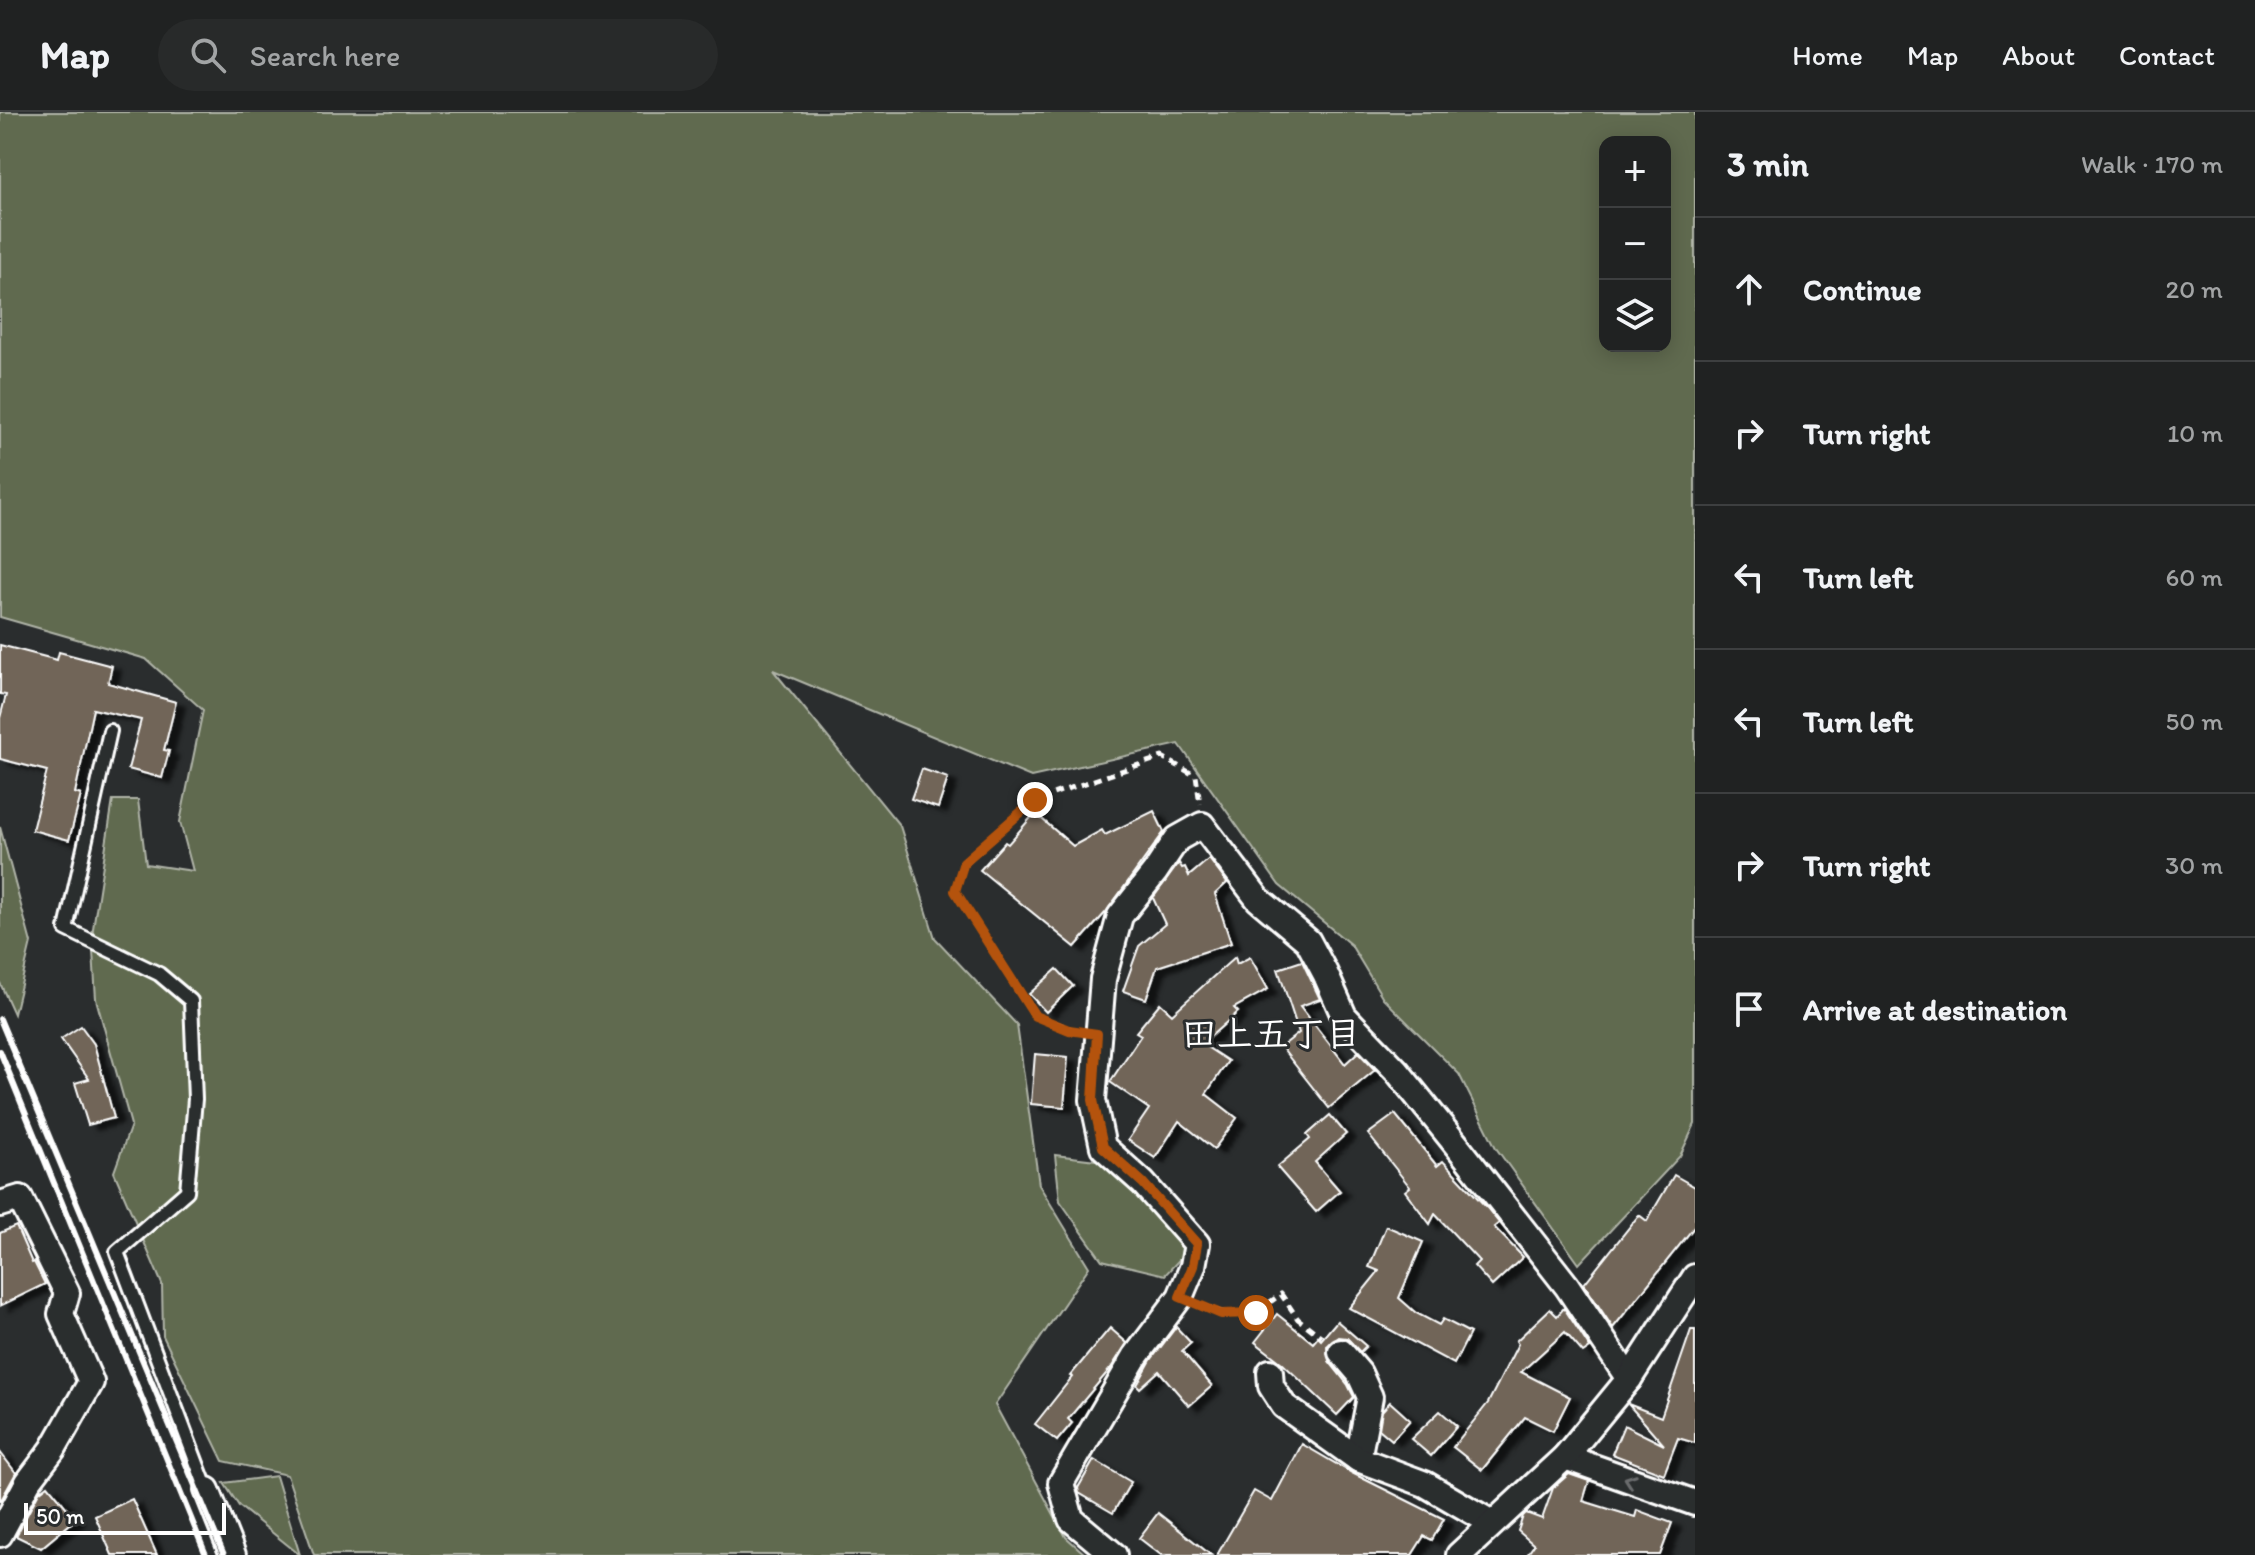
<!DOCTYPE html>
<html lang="en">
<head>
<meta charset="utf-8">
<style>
  body { margin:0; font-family:Itim,"Klee One",sans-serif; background:#282a2a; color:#f1f3f6 }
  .controls { position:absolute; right:24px; top:24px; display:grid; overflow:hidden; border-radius:16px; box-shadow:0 4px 20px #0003 }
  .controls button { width:72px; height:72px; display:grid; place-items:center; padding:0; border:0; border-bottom:2px solid #3d3f40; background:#202222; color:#f1f3f6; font:40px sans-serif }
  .scale { position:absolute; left:24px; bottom:20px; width:202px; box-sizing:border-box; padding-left:8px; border:4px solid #fff; border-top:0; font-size:22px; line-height:28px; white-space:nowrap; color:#fff; -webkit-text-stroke:6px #2a2d2e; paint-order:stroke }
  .stop { position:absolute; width:24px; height:24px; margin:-18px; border:6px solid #b45309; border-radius:50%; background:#fff }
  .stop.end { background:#b45309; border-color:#fff; box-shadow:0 2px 8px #0008 }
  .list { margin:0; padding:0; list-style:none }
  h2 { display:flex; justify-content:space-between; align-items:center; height:104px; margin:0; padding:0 32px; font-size:34px }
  h2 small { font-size:26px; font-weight:400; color:#a2a4a5 }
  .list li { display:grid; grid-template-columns:52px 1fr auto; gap:24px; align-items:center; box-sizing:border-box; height:144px; padding:0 32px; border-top:2px solid #3d3f40 }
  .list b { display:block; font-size:30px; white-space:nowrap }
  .list em { font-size:26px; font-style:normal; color:#a2a4a5 }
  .icon { flex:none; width:44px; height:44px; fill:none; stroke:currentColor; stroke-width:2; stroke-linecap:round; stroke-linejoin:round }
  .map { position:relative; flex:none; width:1695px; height:1443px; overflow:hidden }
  header { display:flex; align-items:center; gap:48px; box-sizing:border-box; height:112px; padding:0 40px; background:#202222; border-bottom:2px solid #3d3f40 }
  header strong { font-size:38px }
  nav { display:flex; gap:44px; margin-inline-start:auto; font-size:28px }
  .search { width:560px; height:72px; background:#282a2a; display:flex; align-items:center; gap:20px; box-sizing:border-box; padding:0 28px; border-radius:44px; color:#a2a4a5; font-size:30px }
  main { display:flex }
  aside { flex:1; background:#202222 }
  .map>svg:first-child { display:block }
  .green { fill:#606a50; stroke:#b0b4a8; stroke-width:2; fill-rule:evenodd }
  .building { fill:#716558; stroke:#fff; stroke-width:2; filter:url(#shadow) }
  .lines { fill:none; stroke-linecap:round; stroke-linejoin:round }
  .service-casing { stroke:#fff; stroke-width:18 }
  .minor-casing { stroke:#fff; stroke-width:30 }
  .path { stroke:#fff; stroke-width:5; stroke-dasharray:8 6; stroke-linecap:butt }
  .service { stroke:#2a2d2e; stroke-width:12 }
  .minor { stroke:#2a2d2e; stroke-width:24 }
  .rail { stroke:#fff; stroke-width:6 }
  .oneway { stroke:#6a6c6d }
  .route { stroke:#b45309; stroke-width:10 }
  .labels { text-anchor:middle; stroke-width:6; stroke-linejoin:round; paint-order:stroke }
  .neighbourhood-label { font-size:36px; font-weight:bold; fill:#fff; stroke:#2a2d2e }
</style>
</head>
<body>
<header>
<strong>Map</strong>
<div class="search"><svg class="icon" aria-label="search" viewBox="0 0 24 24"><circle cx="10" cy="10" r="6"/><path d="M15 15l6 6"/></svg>Search here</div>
<nav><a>Home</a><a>Map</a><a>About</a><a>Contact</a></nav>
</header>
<main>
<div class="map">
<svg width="1695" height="1443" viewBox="0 0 1695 1443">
  <defs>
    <filter id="shadow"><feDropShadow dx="9" dy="5" stdDeviation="2" flood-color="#0009"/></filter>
  </defs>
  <rect width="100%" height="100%" fill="#2a2d2e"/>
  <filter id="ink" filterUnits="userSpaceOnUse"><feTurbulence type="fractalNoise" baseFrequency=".0125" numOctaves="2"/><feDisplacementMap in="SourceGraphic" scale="16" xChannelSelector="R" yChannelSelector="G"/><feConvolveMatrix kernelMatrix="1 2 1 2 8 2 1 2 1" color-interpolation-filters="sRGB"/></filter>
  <g filter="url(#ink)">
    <g class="green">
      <path d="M0,0H1695V1012L1680,1044L1579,1152L1496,1036L1459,962L1383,886L1351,833L1279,773L1179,632L1031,665L773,558L900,714L935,826L1017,913L1039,1073L1089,1155L995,1293L1066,1425L1086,1443H314L287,1363L223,1349L163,1224L162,1172L114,1060L131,1013L96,887L92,823L113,688H138L146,752L193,759L180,710L203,598L146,547L0,505ZM1605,30H1665V234H1605Z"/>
      <polygon points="0,715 31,831 14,902 0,871"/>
      <polygon points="1055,1043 1104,1049 1191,1135 1165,1163 1102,1148 1060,1089"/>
      <polygon points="276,1364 300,1443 239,1394 224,1371"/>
    </g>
    <g class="building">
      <polygon points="0,533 57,548 59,540 112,554 108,571 176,590 164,638 169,639 162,666 128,657 141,608 93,597 75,681 81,683 69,728 32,718 47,659 0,647 0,606 6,583 0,582"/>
      <polygon points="922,657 948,666 938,696 911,687"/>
      <polygon points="1154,699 1164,720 1106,800 1075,835 980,758 1005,730 1008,732 1035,701 1073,734 1102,718 1105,723"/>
      <polygon points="1209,747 1227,771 1215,782 1231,831 1157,855 1146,887 1123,879 1139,834 1165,812 1153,786 1179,751 1182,756 1185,755 1189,764"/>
      <polygon points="1235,845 1237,852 1250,845 1268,877 1234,896 1238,900 1202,932 1228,949 1206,982 1237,1006 1214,1037 1179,1009 1155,1046 1128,1028 1149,997 1110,970 1141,923 1136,920 1160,891 1172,902"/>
      <polygon points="1302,849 1320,887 1300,894 1345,952 1358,940 1375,958 1329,996 1281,935 1299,921 1278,857"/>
      <polygon points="1057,857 1073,874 1046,900 1029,882"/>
      <polygon points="81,914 94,932 114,1006 88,1013 75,971 89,967 61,927"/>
      <polygon points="1035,942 1068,945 1064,995 1031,992"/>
      <polygon points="1395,1002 1437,1054 1443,1049 1487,1096 1499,1111 1494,1115 1523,1145 1492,1174 1474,1154 1479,1149 1435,1102 1430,1112 1405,1079 1410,1075 1368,1022"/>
      <polygon points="1330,1003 1346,1022 1315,1050 1340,1079 1316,1100 1277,1055 1310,1027 1307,1023"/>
      <polygon points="1674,1063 1695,1075 1695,1114 1613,1216 1584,1172 1639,1103 1647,1109"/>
      <polygon points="16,1114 32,1151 34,1150 45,1172 0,1194 0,1121"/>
      <polygon points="1386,1114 1423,1130 1399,1186 1416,1201 1439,1213 1443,1207 1470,1221 1454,1252 1349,1196 1379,1159 1369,1155"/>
      <polygon points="1564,1196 1590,1236 1583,1241 1565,1220 1521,1260 1570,1285 1553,1319 1525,1305 1482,1358 1453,1335 1488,1291 1518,1232 1516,1229 1550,1197 1557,1204"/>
      <polygon points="1277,1202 1313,1231 1318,1225 1321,1228 1337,1209 1366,1234 1360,1240 1347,1226 1339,1225 1327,1234 1329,1249 1348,1273 1354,1285 1337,1303 1282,1251 1255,1230"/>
      <polygon points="1176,1215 1191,1231 1182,1239 1212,1274 1189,1294 1159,1259 1140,1276 1137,1273 1151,1248"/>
      <polygon points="1110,1216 1127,1231 1111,1256 1068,1307 1072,1311 1057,1329 1035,1312 1072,1265 1070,1264"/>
      <polygon points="1691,1218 1695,1218 1695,1331 1678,1326 1664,1362 1612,1342 1624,1313 1664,1333 1628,1292 1661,1305"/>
      <polygon points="1390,1290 1410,1308 1392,1328 1379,1317 1382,1299"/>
      <polygon points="1440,1299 1457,1314 1431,1344 1411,1327"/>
      <polygon points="1302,1332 1352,1361 1444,1407 1432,1428 1424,1424 1412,1443 1217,1443 1254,1379 1272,1389"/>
      <polygon points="0,1340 16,1361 0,1390"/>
      <polygon points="1094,1348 1131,1370 1113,1401 1079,1381 1078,1376"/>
      <polygon points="1569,1362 1589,1369 1583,1389 1635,1405 1637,1398 1672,1411 1660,1443 1527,1443 1534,1433 1518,1419 1523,1404 1526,1401 1542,1407 1553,1376"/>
      <polygon points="48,1373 76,1407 41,1436 16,1424 39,1380"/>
      <polygon points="132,1387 157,1443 112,1443 95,1404"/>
      <polygon points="1158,1401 1211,1443 1161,1443 1139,1426"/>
    </g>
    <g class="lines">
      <g class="service-casing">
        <polyline id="service" points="110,619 66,817 159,862 191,889 195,987 187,1079 117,1140 207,1378"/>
      </g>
      <g class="minor-casing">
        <g id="minor">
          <polyline points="0,1092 20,1086 67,1181 61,1202 91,1270 53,1337 28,1370 0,1422"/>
          <polyline points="1341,1240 1359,1261 1370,1285 1358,1347"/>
          <polyline points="1270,1260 1271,1274 1284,1294 1358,1347 1425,1372 1492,1411"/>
          <polyline points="1565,1345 1695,1391"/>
          <polyline points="207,1378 233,1443"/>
          <polyline points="1114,1443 1071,1407 1061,1371 1135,1245 1180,1185 1193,1154 1197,1132 1143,1071 1103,1035 1093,988 1103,867 1120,804 1155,760 1177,727 1202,713 1258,787 1308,829 1325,861 1344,904 1397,959 1459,1036 1567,1174 1629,1267"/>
          <polyline points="1459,1443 1565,1345 1629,1267 1695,1165"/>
        </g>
      </g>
      <g class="path">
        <polyline points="1076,919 1035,904 955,779 964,750 1035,688 1162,645 1196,664 1200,692"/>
        <path d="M1203,1194C1239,1209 1252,1204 1281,1182L1298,1207L1322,1225"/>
      </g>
      <use href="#service" class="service"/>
      <use href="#minor" class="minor"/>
      <g class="rail">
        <polyline points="0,907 224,1443"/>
        <polyline points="0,939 206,1443"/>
      </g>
    </g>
    <defs><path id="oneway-chevron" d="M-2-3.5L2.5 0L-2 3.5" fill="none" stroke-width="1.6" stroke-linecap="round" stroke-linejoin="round" transform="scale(2)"/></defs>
    <use class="oneway" href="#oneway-chevron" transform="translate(1630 1368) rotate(-160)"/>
  </g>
  <g class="lines" filter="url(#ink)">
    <polyline class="route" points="1035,688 964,750 955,779 1035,904 1069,918 1097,922 1093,988 1103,1035 1143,1071 1197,1132 1193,1154 1180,1185 1221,1202 1256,1201"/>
  </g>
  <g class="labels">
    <g class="neighbourhood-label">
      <text x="1271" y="934">田上五丁目</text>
    </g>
  </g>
</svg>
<div class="controls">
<button>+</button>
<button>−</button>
<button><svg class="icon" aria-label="layers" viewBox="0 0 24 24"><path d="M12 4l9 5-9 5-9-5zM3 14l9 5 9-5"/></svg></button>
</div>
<div class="scale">50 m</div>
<div class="stop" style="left:1256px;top:1201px"></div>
<div class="stop end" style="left:1035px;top:688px"></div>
</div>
<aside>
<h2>3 min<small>Walk · 170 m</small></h2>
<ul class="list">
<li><svg class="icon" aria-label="ahead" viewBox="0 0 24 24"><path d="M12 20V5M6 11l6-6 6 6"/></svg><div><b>Continue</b></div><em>20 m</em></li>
<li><svg class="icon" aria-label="right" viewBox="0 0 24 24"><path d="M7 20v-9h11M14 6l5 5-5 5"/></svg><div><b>Turn right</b></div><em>10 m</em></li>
<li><svg class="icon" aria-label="left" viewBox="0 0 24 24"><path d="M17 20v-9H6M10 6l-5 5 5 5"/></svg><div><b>Turn left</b></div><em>60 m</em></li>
<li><svg class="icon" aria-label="left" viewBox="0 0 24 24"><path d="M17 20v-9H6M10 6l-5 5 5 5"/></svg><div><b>Turn left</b></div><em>50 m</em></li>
<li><svg class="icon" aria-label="right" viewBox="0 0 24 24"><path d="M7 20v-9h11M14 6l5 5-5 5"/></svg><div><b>Turn right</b></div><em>30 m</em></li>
<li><svg class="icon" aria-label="arrive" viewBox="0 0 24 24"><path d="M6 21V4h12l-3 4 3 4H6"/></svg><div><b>Arrive at destination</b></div></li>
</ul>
</aside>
</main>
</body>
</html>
